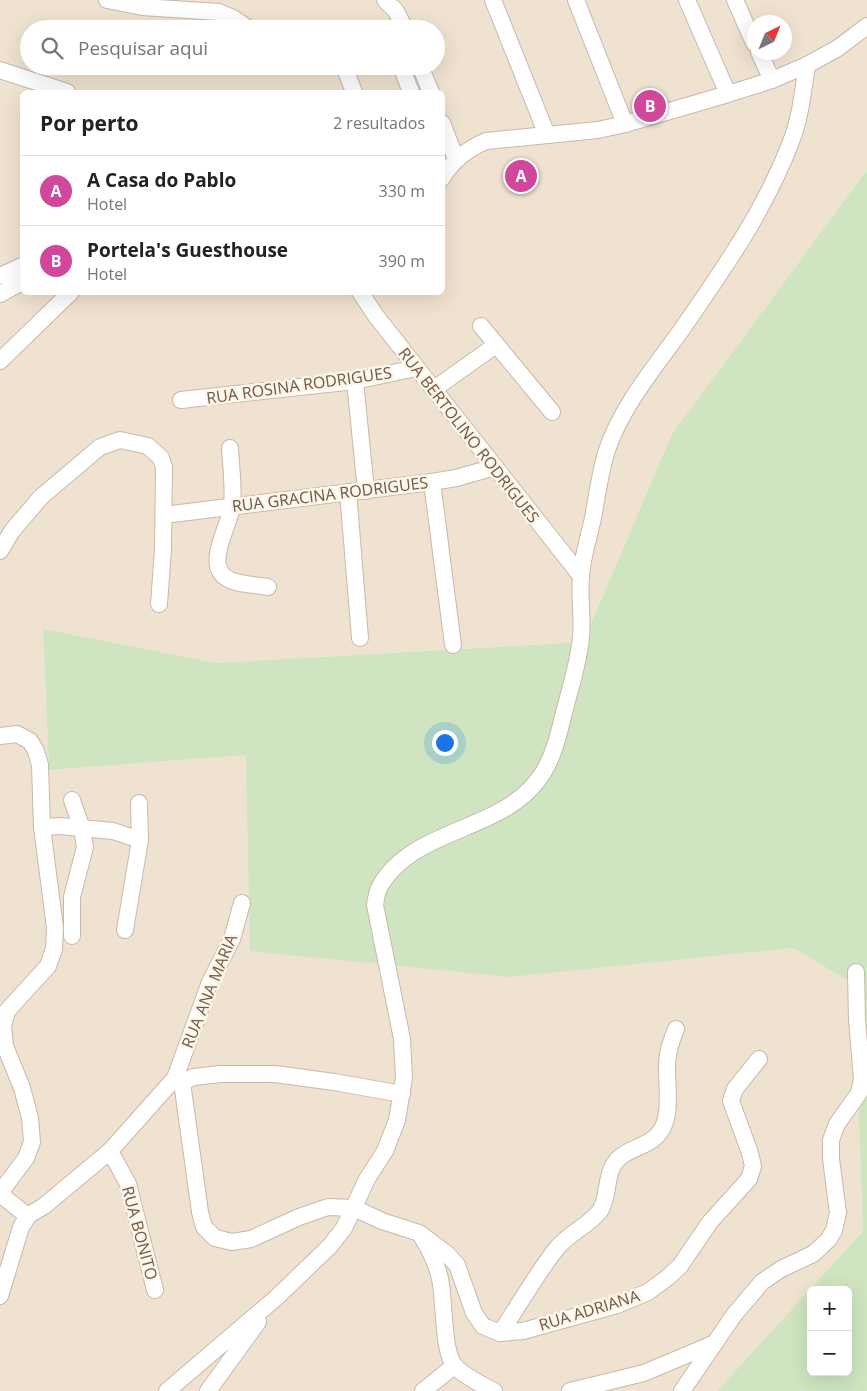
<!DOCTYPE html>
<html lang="pt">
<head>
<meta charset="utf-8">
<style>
  body { margin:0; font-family:"Open Sans",sans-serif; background:#f2f2f2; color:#222 }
  .controls { position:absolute; right:15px; bottom:15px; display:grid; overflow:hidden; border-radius:8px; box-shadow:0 5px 20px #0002 }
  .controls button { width:45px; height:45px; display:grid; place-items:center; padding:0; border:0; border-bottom:1px solid #e0e0e0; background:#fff; color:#222; font:25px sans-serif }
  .compass { position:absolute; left:747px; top:15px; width:45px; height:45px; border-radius:50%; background:#fff; box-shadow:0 5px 20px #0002; rotate:43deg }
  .you { position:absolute; left:444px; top:742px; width:18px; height:18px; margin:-12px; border:4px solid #fff; border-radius:50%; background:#1a73e8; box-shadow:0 0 0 8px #1a73e833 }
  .badge { display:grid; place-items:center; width:32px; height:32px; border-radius:50%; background:#d87351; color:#fff; font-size:16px; font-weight:700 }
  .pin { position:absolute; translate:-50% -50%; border:2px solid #fff; box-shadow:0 1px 5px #0006 }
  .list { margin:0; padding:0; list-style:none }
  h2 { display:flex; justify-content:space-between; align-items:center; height:65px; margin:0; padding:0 20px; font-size:21px }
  h2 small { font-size:16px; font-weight:400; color:#767676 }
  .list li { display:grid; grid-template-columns:32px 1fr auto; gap:15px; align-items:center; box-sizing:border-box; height:70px; padding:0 20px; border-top:1px solid #e0e0e0 }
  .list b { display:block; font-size:19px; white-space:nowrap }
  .list p { margin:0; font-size:16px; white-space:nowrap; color:#767676 }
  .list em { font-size:16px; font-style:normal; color:#767676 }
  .icon { flex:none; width:28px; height:28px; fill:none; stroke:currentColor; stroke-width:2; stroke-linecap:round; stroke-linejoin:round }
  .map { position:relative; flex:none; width:867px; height:1391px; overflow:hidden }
  .search { position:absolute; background:#fff; box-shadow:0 5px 20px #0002; left:20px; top:20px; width:425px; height:55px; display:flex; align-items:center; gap:12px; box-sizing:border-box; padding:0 18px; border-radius:28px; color:#767676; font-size:19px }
  .panel { position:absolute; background:#fff; box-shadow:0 5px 20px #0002; left:20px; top:90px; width:425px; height:205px; border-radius:8px }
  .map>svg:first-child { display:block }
  .residential { fill:#f0e2d0; fill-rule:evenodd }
  .green { fill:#cfe5c1; fill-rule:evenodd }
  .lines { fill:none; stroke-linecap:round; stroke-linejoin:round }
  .minor-casing { stroke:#c8b8aa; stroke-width:18 }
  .minor { stroke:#fff; stroke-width:16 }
  .labels { text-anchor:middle; stroke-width:5; stroke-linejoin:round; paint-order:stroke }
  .street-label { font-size:16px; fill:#6e584b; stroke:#fdf5e6 }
</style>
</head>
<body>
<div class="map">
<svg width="867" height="1391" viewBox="0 0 867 1391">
  <rect width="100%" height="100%" fill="#f9f0e1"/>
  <path class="residential" d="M0,0H867V170L672,434L583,642L216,663L43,630L49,770L246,755L511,977L793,948L854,984L863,1231L717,1391H0ZM754,22H784V52H754ZM29,29H436V66H29ZM22,92H442V292H22Z"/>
  <path class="green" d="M867,170V1391H717L863,1231L854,984L793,948L511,977L250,951L246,755L49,770L43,629L216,663L583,642L672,434ZM811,1290H848V1372H811Z"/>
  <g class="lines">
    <g class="minor-casing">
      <g id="minor">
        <polyline points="107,0 142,7 219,12 233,18 249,29"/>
        <polyline points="385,0 396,11 405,29"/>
        <polyline points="493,0 547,135"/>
        <polyline points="576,0 625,124"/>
        <polyline points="687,0 728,94"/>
        <polyline points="735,0 754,43"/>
        <polyline points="759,52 772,80"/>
        <polyline points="344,66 354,92"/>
        <polyline points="401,66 411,92"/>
        <polyline points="420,66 431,92"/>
        <polyline points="0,70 67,92"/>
        <polyline points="442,123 456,159"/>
        <path d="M442,178C453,160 467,149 486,141L598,130L625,124L728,94L772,80L807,65L838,48L867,26"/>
        <polyline points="0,276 22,266"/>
        <polyline points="360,292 376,316 581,576"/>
        <polyline points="0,294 22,282"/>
        <polyline points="481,326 552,412"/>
        <polyline points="0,361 71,292"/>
        <polyline points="355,381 366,491"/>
        <polyline points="434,389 496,345"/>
        <polyline points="181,400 355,381 416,368"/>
        <path d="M230,448C231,467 234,487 232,506C229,529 200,570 233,581C244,585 257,585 268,587"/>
        <polyline points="432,482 453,645"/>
        <polyline points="348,492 360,638"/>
        <polyline points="164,515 432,482 456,478 495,467"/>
        <polyline points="0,551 12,531 41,497 100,447 120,440 148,446 161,458 164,467 163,549 159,604"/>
        <polyline points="0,736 17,734 30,741 36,751 40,765 42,827 55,928 54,949 48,966 7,1011 3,1026 5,1046 22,1088 30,1118 32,1142 26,1158 0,1193"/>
        <polyline points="42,827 60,826 113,831 140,840"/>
        <polyline points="125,930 140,840 139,803"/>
        <polyline points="72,936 72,897 85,847 82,829 72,800"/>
        <polyline points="175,1078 182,1082 200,1212 204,1227 215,1238 232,1242 251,1239 299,1217 328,1207 354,1208 382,1221 419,1233 447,1254 457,1265 474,1313 483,1326 500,1333 523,1331 617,1305 648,1292 667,1278 680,1266 710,1222 749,1179 753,1166 750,1153 731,1101 735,1089 759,1059"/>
        <polyline points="182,1082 194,1077 220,1074 275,1074 334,1082 402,1094"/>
        <polyline points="110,1151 128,1184 155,1290"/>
        <polyline points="0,1194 25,1214 29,1215 44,1206 110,1151 175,1078 210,982 232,939 242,903"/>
        <path d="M422,1237C430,1250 437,1264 440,1279C445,1299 442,1352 455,1366C462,1375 484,1386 494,1391"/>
        <polyline points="0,1296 21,1227 29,1215"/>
        <path d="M500,1333C519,1306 536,1274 557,1248C569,1233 588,1226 600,1211C609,1197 605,1178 614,1164C627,1144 656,1150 665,1122C670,1107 667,1085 667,1069C666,1055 671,1042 676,1029"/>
        <path d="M167,1391L276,1298L330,1246L344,1228L367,1179L385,1151L397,1120L404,1078L402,1039L375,905C376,898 377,891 380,886C415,825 508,833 544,771C556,751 560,727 566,705C572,682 579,660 581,637C583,617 579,597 581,577C582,558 589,537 593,518C597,496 600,472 607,450C621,408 654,368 680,332C723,270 766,209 792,139C801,115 803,90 807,65"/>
        <polyline points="208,1391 258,1322"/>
        <polyline points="423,1391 454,1366"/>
        <polyline points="570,1391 644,1373 715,1343"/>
        <polyline points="682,1391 734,1315 762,1282 781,1269 813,1254 829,1239 834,1230 838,1213 831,1159 831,1140 837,1124 859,1093 862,1079 857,1020 856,972"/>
      </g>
    </g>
    <use href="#minor" class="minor"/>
  </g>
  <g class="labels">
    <g class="street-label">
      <text transform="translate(299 385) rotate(-8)" y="6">RUA ROSINA RODRIGUES</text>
      <text transform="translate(469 435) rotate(52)" y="6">RUA BERTOLINO RODRIGUES</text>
      <text transform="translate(330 494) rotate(-7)" y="6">RUA GRACINA RODRIGUES</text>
      <text transform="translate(209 991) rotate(-68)" y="6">RUA ANA MARIA</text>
      <text transform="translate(140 1233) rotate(75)" y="6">RUA BONITO</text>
      <text transform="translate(589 1310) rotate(-17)" y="6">RUA ADRIANA</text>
    </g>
  </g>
</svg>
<div class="controls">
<button>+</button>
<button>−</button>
</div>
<svg class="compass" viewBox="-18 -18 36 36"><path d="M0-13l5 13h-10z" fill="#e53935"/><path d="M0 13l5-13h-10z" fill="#767676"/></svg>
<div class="you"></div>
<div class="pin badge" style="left:521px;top:176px;background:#d1479c">A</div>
<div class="pin badge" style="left:650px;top:106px;background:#d1479c">B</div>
<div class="search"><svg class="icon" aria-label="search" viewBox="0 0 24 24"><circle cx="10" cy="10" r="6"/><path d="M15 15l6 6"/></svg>Pesquisar aqui</div>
<section class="panel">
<h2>Por perto<small>2 resultados</small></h2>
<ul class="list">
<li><span class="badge" style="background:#d1479c">A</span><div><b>A Casa do Pablo</b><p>Hotel</p></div><em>330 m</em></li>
<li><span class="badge" style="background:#d1479c">B</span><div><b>Portela's Guesthouse</b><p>Hotel</p></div><em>390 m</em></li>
</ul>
</section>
</div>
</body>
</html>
